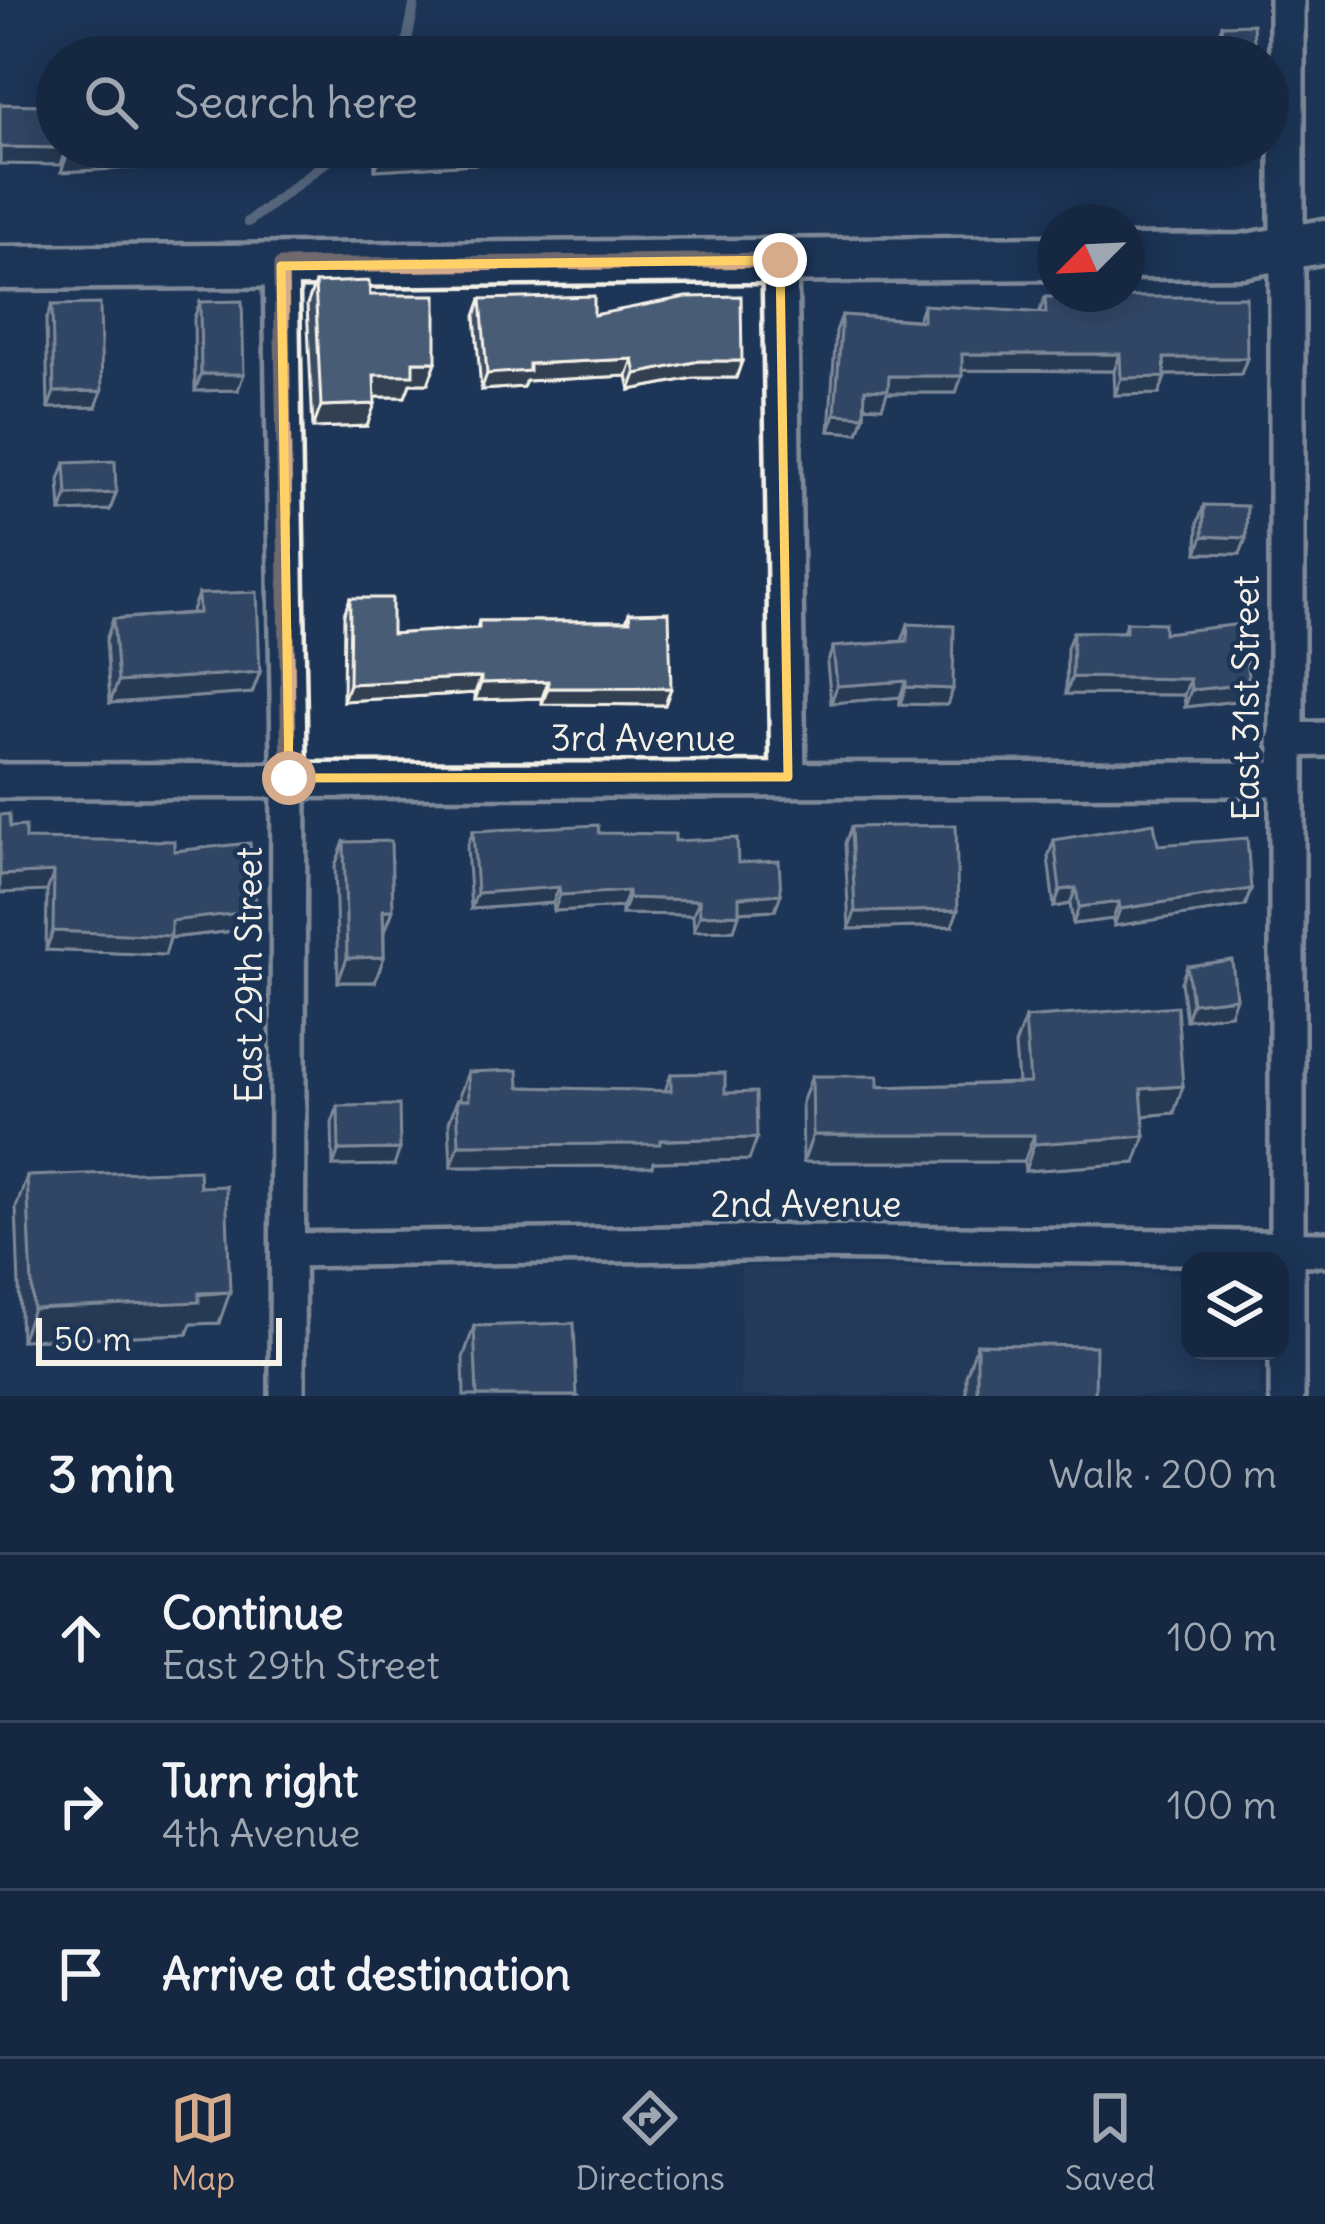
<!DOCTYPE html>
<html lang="en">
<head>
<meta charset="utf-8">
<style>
  body { margin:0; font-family:Delius,sans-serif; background:#1f3048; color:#f1f3f6 }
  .controls { position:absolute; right:36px; bottom:36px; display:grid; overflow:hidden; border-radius:24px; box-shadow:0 6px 30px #0003 }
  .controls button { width:108px; height:108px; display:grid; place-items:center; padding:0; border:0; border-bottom:3px solid #35445a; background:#162841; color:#f1f3f6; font:60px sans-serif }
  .compass { position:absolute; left:1037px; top:204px; width:108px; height:108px; border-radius:50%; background:#162841; box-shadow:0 6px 30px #0003; rotate:246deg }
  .scale { position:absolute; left:36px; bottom:30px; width:246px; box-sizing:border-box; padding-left:12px; border:6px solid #f4f1e8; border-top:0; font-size:33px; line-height:42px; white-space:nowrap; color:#f4f1e8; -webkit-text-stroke:9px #1d3557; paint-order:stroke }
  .stop { position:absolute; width:36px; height:36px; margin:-27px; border:9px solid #d6ab8b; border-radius:50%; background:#fff }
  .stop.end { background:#d6ab8b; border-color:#fff; box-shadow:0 3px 12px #0008 }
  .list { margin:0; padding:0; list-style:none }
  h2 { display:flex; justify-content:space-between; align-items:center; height:156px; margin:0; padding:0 48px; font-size:51px }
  h2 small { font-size:39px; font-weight:400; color:#9ea6b1 }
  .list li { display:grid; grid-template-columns:78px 1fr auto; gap:36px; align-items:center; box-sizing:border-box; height:168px; padding:0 48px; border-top:3px solid #35445a }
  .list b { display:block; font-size:45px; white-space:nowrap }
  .list p { margin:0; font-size:39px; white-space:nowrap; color:#9ea6b1 }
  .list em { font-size:39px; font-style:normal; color:#9ea6b1 }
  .icon { flex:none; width:66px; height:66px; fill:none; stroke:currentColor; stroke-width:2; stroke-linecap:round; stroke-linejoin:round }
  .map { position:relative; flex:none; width:1325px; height:1396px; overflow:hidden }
  .search { position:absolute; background:#162841; box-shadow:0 6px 30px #0003; left:36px; right:36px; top:36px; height:132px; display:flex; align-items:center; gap:30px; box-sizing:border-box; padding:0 42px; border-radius:66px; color:#9ea6b1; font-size:45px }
  .sheet { height:660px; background:#162841 }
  nav { display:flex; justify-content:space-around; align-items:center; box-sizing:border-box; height:168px; border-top:3px solid #35445a; background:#162841; font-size:33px; color:#9ea6b1 }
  nav a { display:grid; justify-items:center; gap:6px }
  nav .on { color:#d6ab8b }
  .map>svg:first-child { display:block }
  .built { fill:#2a4060 }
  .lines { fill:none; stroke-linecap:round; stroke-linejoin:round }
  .stream { stroke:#9aa2ab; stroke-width:10 }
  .minor-casing { stroke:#f4f1e8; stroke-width:42 }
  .major-casing { stroke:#f4f1e8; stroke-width:51 }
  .minor { stroke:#1d3557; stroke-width:33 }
  .major { stroke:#1d3557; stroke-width:42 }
  .wall { fill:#3e4e64; stroke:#f4f1e8; stroke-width:3 }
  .shaded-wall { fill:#324051; stroke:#f4f1e8; stroke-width:3 }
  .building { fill:#485b74; stroke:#f4f1e8; stroke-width:3 }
  .route { stroke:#d6ab8b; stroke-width:15 }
  .marked { fill:none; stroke:#ffd166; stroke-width:9; stroke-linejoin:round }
  .labels { text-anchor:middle; stroke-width:9; stroke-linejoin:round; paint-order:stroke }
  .street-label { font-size:36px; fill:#f4f1e8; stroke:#1d3557 }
</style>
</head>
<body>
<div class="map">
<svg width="1325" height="1396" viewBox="0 0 1325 1396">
  <rect width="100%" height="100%" fill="#1d3557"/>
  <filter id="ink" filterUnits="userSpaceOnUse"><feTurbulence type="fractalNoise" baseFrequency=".00833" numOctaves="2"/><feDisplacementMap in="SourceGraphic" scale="24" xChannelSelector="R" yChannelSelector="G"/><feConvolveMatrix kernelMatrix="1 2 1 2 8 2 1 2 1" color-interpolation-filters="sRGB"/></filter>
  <g filter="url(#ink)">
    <polygon class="built" points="740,1266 1190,1273 1190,1351 1260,1351 1260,1396 741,1396"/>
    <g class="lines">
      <g class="stream">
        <polyline points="404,57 415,0"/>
        <polyline points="248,222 346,147"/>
      </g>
      <g class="minor-casing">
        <g id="minor">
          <polyline points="1287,0 1287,1396"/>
          <polyline points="780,260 788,777"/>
          <polyline points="281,266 289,756 287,1396"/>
          <polyline points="1285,740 1325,739"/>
          <polyline points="0,781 1285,779"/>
          <polyline points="288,1250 805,1242 1325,1249"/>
        </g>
      </g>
      <g class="major-casing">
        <g id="major">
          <polyline points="1127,257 1242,256 1325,241"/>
          <polyline points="0,268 1055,258"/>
        </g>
      </g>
      <use href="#minor" class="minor"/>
      <use href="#major" class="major"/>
    </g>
    <g class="wall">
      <polygon points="1222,25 1255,57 1220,57 1219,34"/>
      <polygon points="374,147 579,147 496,149 490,163 375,170"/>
      <polygon points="315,283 370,295 436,362 428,384 410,384 405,397 375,397 367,426 313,428 307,305"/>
      <polygon points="1045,297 1247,358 1241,374 1165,375 1159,394 1115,395 1114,371 962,370 956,393 887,393 882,407 864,406 864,416 858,433 829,431 836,331 842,315 918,320 923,305 1039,313"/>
      <polygon points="481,299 594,315 742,361 736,378 693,378 630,390 627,376 526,381 523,387 481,390 475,316"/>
      <polygon points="200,302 238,390 195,391 194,318"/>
      <polygon points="52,305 96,407 48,408 46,321"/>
      <polygon points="65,463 116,493 110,510 61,512 59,480"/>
      <polygon points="1204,505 1246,538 1240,554 1197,553 1198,522"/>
      <polygon points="198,594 260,672 252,693 110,703 106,640 113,619 191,613"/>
      <polygon points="350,598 392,634 477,628 479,621 626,621 629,613 671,688 665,705 542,704 542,698 475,700 475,693 343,701 344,614"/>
      <polygon points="1126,622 1164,633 1249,684 1243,700 1185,707 1184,695 1066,694 1067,648 1073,632 1123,632"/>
      <polygon points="908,624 953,689 947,705 900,704 900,697 831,703 827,664 833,647 902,641"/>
      <polygon points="10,827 25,839 174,851 257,911 251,929 170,938 165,955 46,950 47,891"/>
      <polygon points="851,827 952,926 849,929 845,843"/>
      <polygon points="473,831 599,833 675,841 738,863 775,910 739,912 734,930 694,931 693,915 622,914 622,907 554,911 553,903 471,909 467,847"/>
      <polygon points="1054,840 1158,845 1251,889 1245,906 1114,926 1113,919 1073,924 1070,904 1054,907 1048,857"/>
      <polygon points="344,842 393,910 384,934 384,957 375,982 338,982 335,866"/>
      <polygon points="1187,966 1230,1014 1186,1020 1181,982"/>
      <polygon points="1025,1018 1174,1113 1143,1116 1135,1163 1025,1171 1024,1162 803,1162 802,1103 812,1076 878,1087 1018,1083 1015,1045"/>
      <polygon points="468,1072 519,1087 665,1091 671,1074 725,1093 757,1138 749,1160 653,1162 652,1166 451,1167 449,1122 457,1100 460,1100 460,1094"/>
      <polygon points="338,1106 394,1165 333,1166 332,1123"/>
      <polygon points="27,1176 200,1187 219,1323 191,1324 187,1334 21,1340 16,1208"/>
      <polygon points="474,1326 577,1396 464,1396 463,1358"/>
      <polygon points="977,1344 1095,1396 966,1396 966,1376"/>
    </g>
    <g class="shaded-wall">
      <polygon points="0,147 67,148 61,165 0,164"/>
      <polygon points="187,147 266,147 262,158 188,155 184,165 61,172 67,156"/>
      <polygon points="437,147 579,147 496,149 490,163 375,170 383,150"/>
      <polygon points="818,147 1009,147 814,159"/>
      <polygon points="1112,147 1215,147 1109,155"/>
      <polygon points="962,354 1120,354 1114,371 956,370"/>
      <polygon points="1164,358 1247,358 1241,374 1158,375"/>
      <polygon points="633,359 627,376 526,381 523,387 481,390 487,374 529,364"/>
      <polygon points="699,361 742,361 736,378 693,378 630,390 636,374"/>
      <polygon points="413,362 436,362 428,384 410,384 405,397 366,397 374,375"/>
      <polygon points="201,374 244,374 238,390 195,391"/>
      <polygon points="889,376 962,376 956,393 887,393 882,407 859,406 865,389"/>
      <polygon points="1165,377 1159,394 1115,395 1121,378"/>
      <polygon points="102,391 96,407 48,408 54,392"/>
      <polygon points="375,404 367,426 313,428 321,406"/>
      <polygon points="835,414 864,416 858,433 829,431"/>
      <polygon points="116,493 110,510 61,512 67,495"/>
      <polygon points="1203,536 1246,538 1240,554 1197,553"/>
      <polygon points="260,672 252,693 110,703 118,682"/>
      <polygon points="481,677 475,693 343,701 349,684"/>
      <polygon points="1072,677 1190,679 1184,695 1066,694"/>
      <polygon points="548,681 542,698 475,700 481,683"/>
      <polygon points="906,681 900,697 831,703 837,686"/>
      <polygon points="1249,684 1243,700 1185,707 1191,690"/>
      <polygon points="906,687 953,689 947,705 900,704"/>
      <polygon points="548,688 671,688 665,705 542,704"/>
      <polygon points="54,872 47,891 0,893 0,875"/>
      <polygon points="559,887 553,903 471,909 477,893"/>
      <polygon points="1076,888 1070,904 1054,907 1060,890"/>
      <polygon points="1251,889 1245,906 1114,926 1120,909"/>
      <polygon points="628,891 622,907 554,911 560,895"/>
      <polygon points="781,894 775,910 733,912 739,897"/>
      <polygon points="628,898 699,900 693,915 622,914"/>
      <polygon points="1119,902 1113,919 1073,924 1079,907"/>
      <polygon points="383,910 393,910 384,934"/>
      <polygon points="958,910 952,926 849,929 855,912"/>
      <polygon points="257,911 251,929 170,938 165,955 46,950 53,931"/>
      <polygon points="739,914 734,930 694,931 700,915"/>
      <polygon points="384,957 375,982 338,982 347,958"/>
      <polygon points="1236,998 1230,1014 1186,1020 1192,1003"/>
      <polygon points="1183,1086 1174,1113 1131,1117 1141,1089"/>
      <polygon points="813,1135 1034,1135 1024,1162 803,1162"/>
      <polygon points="1145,1136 1135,1163 1025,1171 1034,1144"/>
      <polygon points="757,1138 749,1160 653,1162 652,1166 451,1167 459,1145"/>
      <polygon points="400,1149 394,1165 333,1166 339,1150"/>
      <polygon points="230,1292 219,1323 191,1324 187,1334 21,1340 33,1309"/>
    </g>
    <g class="building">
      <polygon points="1253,24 1255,57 1223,57 1222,25"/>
      <polygon points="0,104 43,105 43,117 57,116 57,147 190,147 190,149 67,156 67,148 0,147"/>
      <polygon points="382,147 437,147 383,150"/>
      <polygon points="369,281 370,295 436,295 436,362 413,362 413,375 374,375 375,404 321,406 315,283"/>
      <polygon points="594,296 594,315 686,297 741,296 742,361 699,361 636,374 633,359 529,364 529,371 487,374 481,299"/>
      <polygon points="1045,297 1246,297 1247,358 1164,358 1165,377 1121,378 1120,354 962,354 962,376 889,376 888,390 865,389 864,416 835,414 842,315 923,321 923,305 1046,313"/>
      <polygon points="242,301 244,374 201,374 200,302"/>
      <polygon points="100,304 102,391 54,392 52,305"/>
      <polygon points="115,461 116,493 67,495 65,463"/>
      <polygon points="1204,505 1247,506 1246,538 1203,536"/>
      <polygon points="257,592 260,672 118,682 113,619 199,613 198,594"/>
      <polygon points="350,598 392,598 392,634 479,628 479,621 630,621 629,613 669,612 671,688 548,688 548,681 481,683 481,677 349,684"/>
      <polygon points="1126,622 1164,623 1164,633 1242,624 1249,684 1191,690 1190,679 1072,677 1073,632 1126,632"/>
      <polygon points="908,624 954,626 953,689 906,687 906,681 837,686 833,647 907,641"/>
      <polygon points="9,814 10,827 25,826 25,839 174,841 174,851 250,843 257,911 171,921 171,936 53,931 54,872 0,875 0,815"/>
      <polygon points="1154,823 1158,845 1247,838 1251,889 1120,909 1119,902 1079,907 1076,888 1060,890 1054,840"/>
      <polygon points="598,825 599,833 675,834 675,841 737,838 738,863 779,861 781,894 739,897 739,914 700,915 699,900 628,898 628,891 560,895 559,887 477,893 473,831"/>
      <polygon points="956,825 958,910 855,912 851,827"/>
      <polygon points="391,841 393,910 383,910 384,957 347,958 344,842"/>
      <polygon points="1232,960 1236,998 1192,1003 1187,966"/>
      <polygon points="1177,1006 1183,1086 1141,1089 1145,1136 1034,1144 1034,1135 813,1135 812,1076 878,1076 878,1087 1030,1083 1025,1018"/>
      <polygon points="518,1070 519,1087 671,1091 671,1074 725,1073 725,1093 756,1092 757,1138 660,1140 660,1144 459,1145 457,1100 469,1100 468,1072"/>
      <polygon points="399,1105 400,1149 339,1150 338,1106"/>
      <polygon points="199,1170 200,1187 226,1186 230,1292 199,1293 199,1302 33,1309 27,1176"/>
      <polygon points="574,1323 577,1396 477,1396 474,1326"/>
      <polygon points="977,1344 1096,1346 1095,1396 977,1396"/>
    </g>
  </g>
  <g class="lines" filter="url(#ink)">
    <polyline class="route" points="289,778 281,266 780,260"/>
  </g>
  <path d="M0 0H1325V1396H0ZM780,260L788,777L289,778L281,266Z" fill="#1d3557" fill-opacity=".55" fill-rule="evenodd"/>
  <path class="marked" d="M780,260L788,777L289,778L281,266Z"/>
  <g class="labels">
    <g class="street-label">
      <text transform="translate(1246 698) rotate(-90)" y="13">East 31st Street</text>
      <text x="643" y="751">3rd Avenue</text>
      <text transform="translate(249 975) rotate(-90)" y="13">East 29th Street</text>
      <text x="806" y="1217">2nd Avenue</text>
    </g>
  </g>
</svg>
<div class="controls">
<button><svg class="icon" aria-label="layers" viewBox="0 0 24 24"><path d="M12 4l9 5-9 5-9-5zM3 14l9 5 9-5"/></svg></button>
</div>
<svg class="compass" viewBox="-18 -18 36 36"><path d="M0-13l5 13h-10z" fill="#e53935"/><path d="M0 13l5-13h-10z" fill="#9ea6b1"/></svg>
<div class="scale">50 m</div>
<div class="stop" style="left:289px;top:778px"></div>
<div class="stop end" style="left:780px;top:260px"></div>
<div class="search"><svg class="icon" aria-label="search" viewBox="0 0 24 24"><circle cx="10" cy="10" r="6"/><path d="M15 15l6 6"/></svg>Search here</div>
</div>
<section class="sheet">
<h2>3 min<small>Walk · 200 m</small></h2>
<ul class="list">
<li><svg class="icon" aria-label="ahead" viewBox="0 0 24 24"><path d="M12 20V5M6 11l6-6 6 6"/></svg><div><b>Continue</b><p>East 29th Street</p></div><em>100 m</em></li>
<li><svg class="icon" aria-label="right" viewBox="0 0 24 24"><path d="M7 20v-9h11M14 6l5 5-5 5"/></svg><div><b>Turn right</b><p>4th Avenue</p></div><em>100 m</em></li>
<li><svg class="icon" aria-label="arrive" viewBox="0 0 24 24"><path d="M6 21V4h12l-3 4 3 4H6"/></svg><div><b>Arrive at destination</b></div></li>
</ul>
</section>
<nav>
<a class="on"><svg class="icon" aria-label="map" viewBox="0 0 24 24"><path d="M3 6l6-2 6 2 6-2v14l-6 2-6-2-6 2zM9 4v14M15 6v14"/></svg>Map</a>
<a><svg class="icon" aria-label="directions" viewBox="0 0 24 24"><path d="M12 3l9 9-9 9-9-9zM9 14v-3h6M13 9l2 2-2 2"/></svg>Directions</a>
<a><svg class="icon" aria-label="saved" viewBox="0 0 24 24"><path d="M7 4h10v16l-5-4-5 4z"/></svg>Saved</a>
</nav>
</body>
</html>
